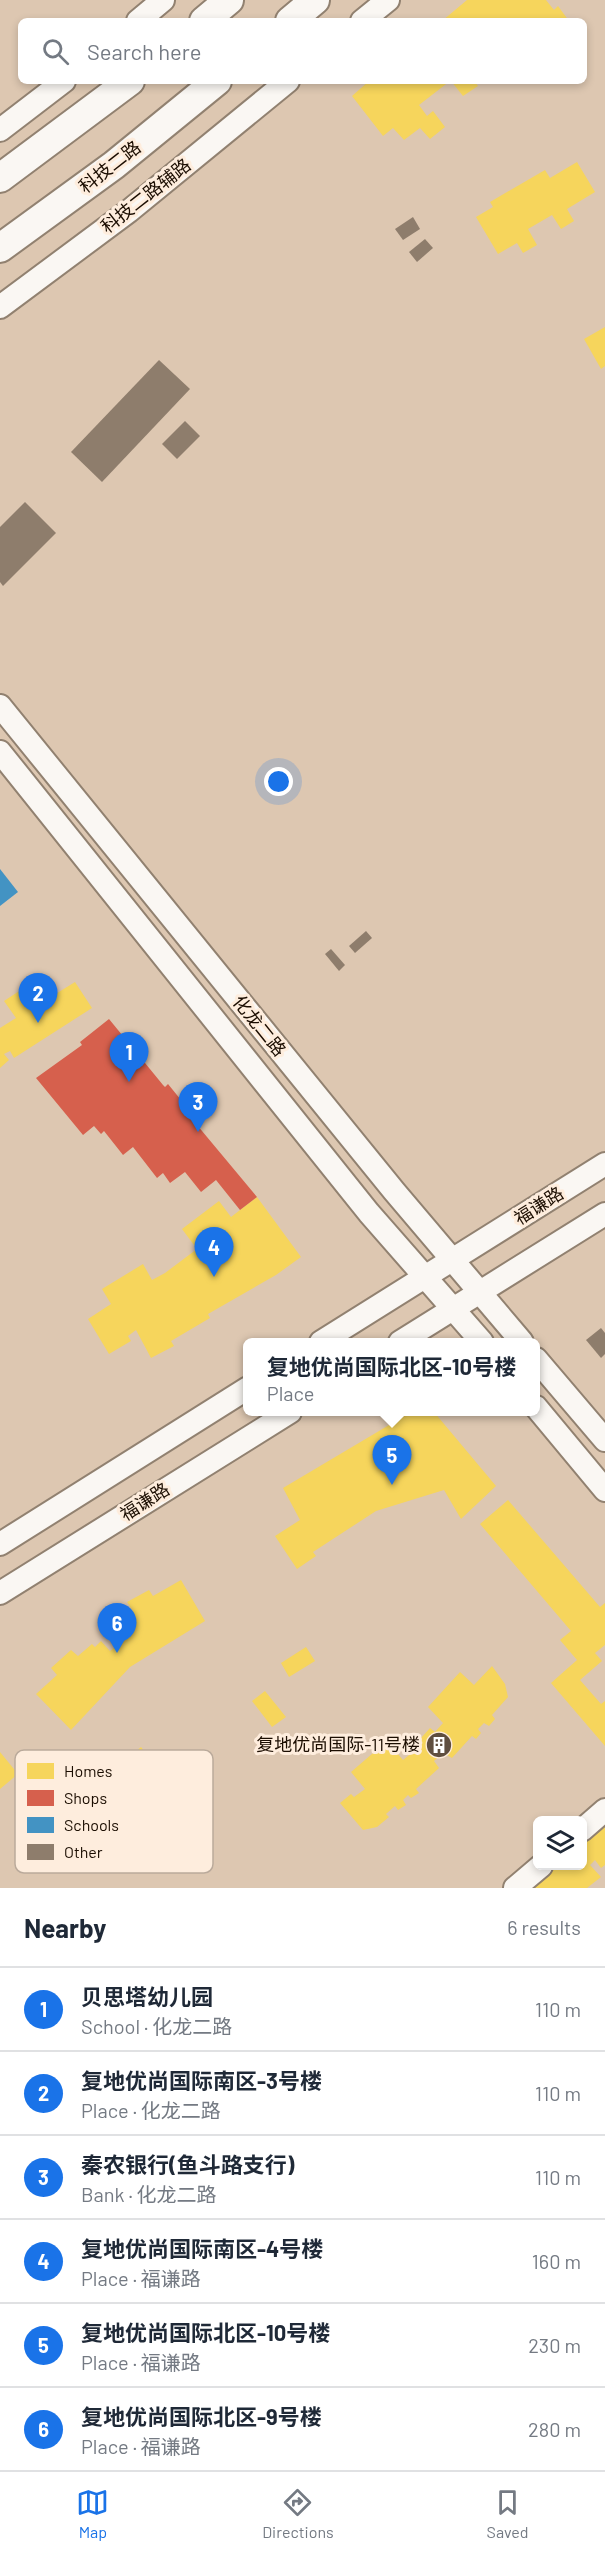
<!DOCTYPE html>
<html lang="en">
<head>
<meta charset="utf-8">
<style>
  body { margin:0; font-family:Barlow,"Noto Sans SC",sans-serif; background:#f6f6f7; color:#1f2937 }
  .controls { position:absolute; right:18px; bottom:18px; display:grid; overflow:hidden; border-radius:9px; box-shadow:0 3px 9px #0003 }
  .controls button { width:54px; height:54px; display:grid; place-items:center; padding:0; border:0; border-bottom:2px solid #e0e1e3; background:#fff; color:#1f2937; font:30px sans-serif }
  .you { position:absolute; left:279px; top:782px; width:21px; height:21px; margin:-15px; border:4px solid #fff; border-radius:50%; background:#1a73e8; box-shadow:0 0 0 9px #1a73e833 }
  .badge { display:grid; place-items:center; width:39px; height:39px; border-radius:50%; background:#1a73e8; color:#fff; font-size:20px; font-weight:700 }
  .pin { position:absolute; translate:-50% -50px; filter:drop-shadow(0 2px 3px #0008) }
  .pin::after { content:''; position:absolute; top:32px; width:21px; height:18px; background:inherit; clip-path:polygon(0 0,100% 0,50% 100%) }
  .popup { position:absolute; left:243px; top:1338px; width:297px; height:78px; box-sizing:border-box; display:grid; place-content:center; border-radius:9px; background:#fff; filter:drop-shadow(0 2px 4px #0005); font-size:20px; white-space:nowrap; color:#747a83 }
  .popup b { font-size:22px; color:#1f2937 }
  .popup::after { content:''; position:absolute; left:50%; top:100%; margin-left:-12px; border:12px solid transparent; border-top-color:#fff }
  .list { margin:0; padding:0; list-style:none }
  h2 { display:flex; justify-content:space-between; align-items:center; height:78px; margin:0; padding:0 24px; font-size:26px }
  h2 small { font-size:20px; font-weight:400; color:#747a83 }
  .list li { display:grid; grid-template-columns:39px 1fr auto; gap:18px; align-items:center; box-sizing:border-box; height:84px; padding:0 24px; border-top:2px solid #e0e1e3 }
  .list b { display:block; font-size:22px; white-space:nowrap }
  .list p { margin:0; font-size:20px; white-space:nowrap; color:#747a83 }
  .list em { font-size:20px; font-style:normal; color:#747a83 }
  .icon { flex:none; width:33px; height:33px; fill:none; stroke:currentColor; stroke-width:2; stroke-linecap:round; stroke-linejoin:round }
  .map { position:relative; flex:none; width:605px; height:1888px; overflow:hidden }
  .search { position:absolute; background:#fff; box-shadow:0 3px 9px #0003; left:18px; right:18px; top:18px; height:66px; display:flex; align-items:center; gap:15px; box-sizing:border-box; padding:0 21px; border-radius:9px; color:#747a83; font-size:22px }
  .sheet { height:582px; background:#fff }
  nav { display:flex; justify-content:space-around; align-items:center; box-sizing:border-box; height:84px; border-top:2px solid #e0e1e3; background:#fff; font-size:16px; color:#747a83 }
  nav a { display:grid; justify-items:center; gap:3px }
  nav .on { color:#1a73e8 }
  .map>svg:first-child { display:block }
  .homes { fill:#f6d55c }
  .shops { fill:#d6604d }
  .schools { fill:#4393c3 }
  .building { fill:#8e7d6c }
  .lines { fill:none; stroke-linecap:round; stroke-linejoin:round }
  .minor-casing { stroke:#918170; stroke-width:26 }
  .major-casing { stroke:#918170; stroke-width:32 }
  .minor { stroke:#faf7f3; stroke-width:22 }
  .major { stroke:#faf7f3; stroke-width:28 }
  .labels { text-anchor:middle; stroke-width:6; stroke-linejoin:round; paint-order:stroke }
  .street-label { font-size:18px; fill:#1b0d01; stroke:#feeddd }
  .poi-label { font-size:18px; fill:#1b0d01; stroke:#feeddd; text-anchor:end }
  .key { fill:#feeddd; stroke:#baaa9b; stroke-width:1.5 }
  .key-label { font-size:16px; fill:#1b0d01 }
</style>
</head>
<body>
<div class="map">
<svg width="605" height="1888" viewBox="0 0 605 1888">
  <rect width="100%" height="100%" fill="#ddc7b1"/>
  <g class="homes">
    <polygon points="467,0 546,0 554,10 558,6 569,21 442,21"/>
    <polygon points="369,81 450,81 419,105 427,116 433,111 445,127 430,139 420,128 404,140 393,128 383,136 352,96"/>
    <polygon points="451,81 474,81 478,86 463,96"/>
    <polygon points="577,162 595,192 567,209 574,221 561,229 552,215 528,229 537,245 523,253 517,243 498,254 476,217 493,207 490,202 545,170 550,178"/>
    <polygon points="605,327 605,366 601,369 584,339"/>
    <polygon points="42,976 54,995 75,982 92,1008 14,1058 10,1051 4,1054 9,1060 0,1068 0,1028 16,1018 4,1001"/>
    <polygon points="257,1197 301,1257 276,1275 208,1314 210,1318 171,1341 174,1346 151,1358 136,1330 128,1336 131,1341 109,1354 88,1319 111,1304 102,1289 143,1264 152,1280 165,1273 197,1249 182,1229 219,1201 231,1217"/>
    <polygon points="411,1412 434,1412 496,1486 461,1519 444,1490 376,1511 313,1552 316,1556 297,1569 275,1536 300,1520 283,1488"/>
    <polygon points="508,1500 600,1607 605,1603 605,1645 595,1653 602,1661 580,1680 601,1704 605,1701 605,1746 551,1683 577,1660 560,1640 571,1631 480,1524"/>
    <polygon points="181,1580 205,1621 130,1667 71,1730 36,1694 57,1675 51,1668 71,1650 78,1656 92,1644 95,1647 101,1641 110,1651 120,1643 112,1630 120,1626 118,1621 133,1611 127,1602 149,1590 153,1596"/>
    <polygon points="306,1647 315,1661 289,1677 281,1663"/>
    <polygon points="492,1666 505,1684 508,1697 492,1715 495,1719 489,1726 484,1723 478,1729 481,1733 476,1739 472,1736 452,1758 443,1753 434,1761 439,1768 416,1789 419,1793 411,1798 408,1795 403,1800 406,1805 398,1810 395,1806 386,1814 389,1817 377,1827 363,1830 340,1803 351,1794 354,1797 365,1789 351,1772 387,1741 403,1760 414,1751 412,1748 430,1728 435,1732 443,1723 428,1707 460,1672 474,1685"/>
    <polygon points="265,1691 286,1717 272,1727 252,1701"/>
    <polygon points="141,1747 152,1761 89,1814 47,1841 38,1827 80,1799"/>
    <polygon points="0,1752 18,1774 0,1789"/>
    <polygon points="605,1814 605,1865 601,1868 595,1860 590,1865 601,1877 587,1888 519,1888 549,1866 582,1866 582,1841"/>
  </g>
  <polygon class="shops" points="109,1019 163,1085 165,1087 168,1084 185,1105 182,1107 257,1197 240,1210 216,1180 201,1192 185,1172 170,1183 163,1173 157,1178 133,1147 123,1155 104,1131 101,1134 94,1126 83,1135 36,1078 82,1045 80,1042"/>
  <polygon class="schools" points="0,869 18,892 0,906"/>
  <g class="building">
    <polygon points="413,217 420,229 403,240 395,229"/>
    <polygon points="425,239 433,248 417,262 409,252"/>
    <polygon points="159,360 190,389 102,482 71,452"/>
    <polygon points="185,421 200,436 177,459 162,444"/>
    <polygon points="25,502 56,533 3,586 0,582 0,527"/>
    <polygon points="366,931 372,938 355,953 349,946"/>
    <polygon points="331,949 345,965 339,971 325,954"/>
    <polygon points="601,1328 605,1333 605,1354 601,1358 586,1340"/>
  </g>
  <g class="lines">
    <g class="minor-casing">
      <g id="minor">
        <polyline points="138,21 163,0"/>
        <polyline points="362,21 388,0"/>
        <polyline points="0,130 64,81"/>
        <polyline points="0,307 129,211 288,81"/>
        <polyline points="0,706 394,1191 522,1342"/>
        <polyline points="0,752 369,1213 482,1342"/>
        <polyline points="321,1342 605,1164"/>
        <polyline points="400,1342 605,1214"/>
        <polyline points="536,1359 605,1440"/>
        <polyline points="536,1407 605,1490"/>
        <polyline points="0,1544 248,1388"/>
        <polyline points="0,1593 290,1412"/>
        <polyline points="582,1830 605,1810"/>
        <polyline points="515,1888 541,1866"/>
      </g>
    </g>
    <g class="major-casing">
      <g id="major">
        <polyline points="204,21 229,0"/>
        <polyline points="290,21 315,0"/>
        <polyline points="0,178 130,81"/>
        <polyline points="0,248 114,165 217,81"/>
      </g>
    </g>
    <use href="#minor" class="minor"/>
    <use href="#major" class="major"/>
  </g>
  <defs>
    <g id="building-disc" transform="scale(1.35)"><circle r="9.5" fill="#5f4e3f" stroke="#feeddd"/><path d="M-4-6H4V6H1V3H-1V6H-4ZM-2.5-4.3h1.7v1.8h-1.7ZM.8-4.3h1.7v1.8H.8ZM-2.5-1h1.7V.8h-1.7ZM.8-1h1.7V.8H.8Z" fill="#fff"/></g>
  </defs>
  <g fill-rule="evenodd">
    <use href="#building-disc" x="439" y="1745"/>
  </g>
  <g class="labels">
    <g class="street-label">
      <text transform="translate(110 167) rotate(-38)" y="6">科技二路</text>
      <text transform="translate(146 196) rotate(-38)" y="6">科技二路辅路</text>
      <text transform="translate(259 1026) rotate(51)" y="6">化龙二路</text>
      <text transform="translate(539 1206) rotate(-32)" y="6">福谦路</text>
      <text transform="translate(145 1502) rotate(-32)" y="6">福谦路</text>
    </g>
    <g class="poi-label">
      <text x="420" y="1751">复地优尚国际-11号楼</text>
    </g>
  </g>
  <rect x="15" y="1750" width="198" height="123" rx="9" class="key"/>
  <rect x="27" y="1763" width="27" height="16" fill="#f6d55c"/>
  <rect x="27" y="1790" width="27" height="16" fill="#d6604d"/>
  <rect x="27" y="1817" width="27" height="16" fill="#4393c3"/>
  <rect x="27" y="1844" width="27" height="16" fill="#8e7d6c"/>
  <g class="key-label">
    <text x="64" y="1777">Homes</text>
    <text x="64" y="1804">Shops</text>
    <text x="64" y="1831">Schools</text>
    <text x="64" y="1858">Other</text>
  </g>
</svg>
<div class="controls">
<button><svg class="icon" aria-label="layers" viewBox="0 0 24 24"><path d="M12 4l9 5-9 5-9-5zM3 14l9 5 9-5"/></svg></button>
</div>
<div class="you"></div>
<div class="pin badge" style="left:129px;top:1082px">1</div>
<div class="pin badge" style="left:38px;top:1023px">2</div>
<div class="pin badge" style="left:198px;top:1132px">3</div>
<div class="pin badge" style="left:214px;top:1277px">4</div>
<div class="pin badge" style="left:392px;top:1485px">5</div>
<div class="popup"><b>复地优尚国际北区-10号楼</b>Place</div>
<div class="pin badge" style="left:117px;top:1653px">6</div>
<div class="search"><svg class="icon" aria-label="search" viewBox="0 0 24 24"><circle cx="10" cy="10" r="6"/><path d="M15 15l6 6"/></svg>Search here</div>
</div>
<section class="sheet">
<h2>Nearby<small>6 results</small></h2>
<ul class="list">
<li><span class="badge">1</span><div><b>贝思塔幼儿园</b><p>School · 化龙二路</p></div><em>110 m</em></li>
<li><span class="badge">2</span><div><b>复地优尚国际南区-3号楼</b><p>Place · 化龙二路</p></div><em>110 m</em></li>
<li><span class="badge">3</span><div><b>秦农银行(鱼斗路支行)</b><p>Bank · 化龙二路</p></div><em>110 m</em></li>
<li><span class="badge">4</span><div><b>复地优尚国际南区-4号楼</b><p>Place · 福谦路</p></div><em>160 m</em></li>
<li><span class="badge">5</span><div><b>复地优尚国际北区-10号楼</b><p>Place · 福谦路</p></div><em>230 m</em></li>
<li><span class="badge">6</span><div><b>复地优尚国际北区-9号楼</b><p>Place · 福谦路</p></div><em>280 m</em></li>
</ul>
</section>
<nav>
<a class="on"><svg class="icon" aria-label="map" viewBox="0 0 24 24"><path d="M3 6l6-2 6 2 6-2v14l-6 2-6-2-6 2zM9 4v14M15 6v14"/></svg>Map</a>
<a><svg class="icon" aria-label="directions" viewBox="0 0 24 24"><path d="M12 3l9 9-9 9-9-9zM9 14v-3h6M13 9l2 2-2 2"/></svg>Directions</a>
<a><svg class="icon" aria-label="saved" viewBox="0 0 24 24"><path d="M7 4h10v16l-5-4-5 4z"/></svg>Saved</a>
</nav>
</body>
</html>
